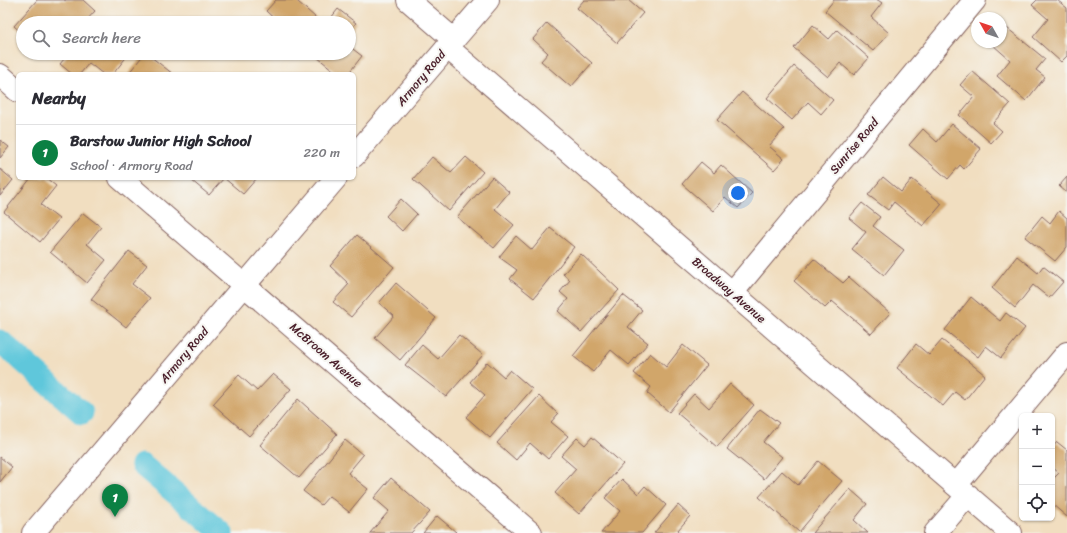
<!DOCTYPE html>
<html lang="en">
<head>
<meta charset="utf-8">
<style>
  body { margin:0; font-family:Sriracha,sans-serif; background:#f7f7f7; color:#2b2b33 }
  .controls { position:absolute; right:12px; bottom:12px; display:grid; overflow:hidden; border-radius:6px; box-shadow:0 1px 3px #0004 }
  .controls button { width:36px; height:36px; display:grid; place-items:center; padding:0; border:0; border-bottom:1px solid #e1e1e2; background:#fff; color:#2b2b33; font:20px sans-serif }
  .compass { position:absolute; left:971px; top:12px; width:36px; height:36px; border-radius:50%; background:#fff; box-shadow:0 1px 3px #0004; rotate:310deg }
  .you { position:absolute; left:738px; top:193px; width:14px; height:14px; margin:-10px; border:3px solid #fff; border-radius:50%; background:#1a73e8; box-shadow:0 0 0 6px #1a73e833 }
  .badge { display:grid; place-items:center; width:26px; height:26px; border-radius:50%; background:#0b8043; color:#fff; font-size:13px; font-weight:700 }
  .pin { position:absolute; translate:-50% -33px; filter:drop-shadow(0 1px 2px #0008) }
  .pin::after { content:''; position:absolute; top:21px; width:14px; height:12px; background:inherit; clip-path:polygon(0 0,100% 0,50% 100%) }
  .list { margin:0; padding:0; list-style:none }
  h2 { display:flex; justify-content:space-between; align-items:center; height:52px; margin:0; padding:0 16px; font-size:17px }
  h2 small { font-size:13px; font-weight:400; color:#7c7c81 }
  .list li { display:grid; grid-template-columns:26px 1fr auto; gap:12px; align-items:center; box-sizing:border-box; height:56px; padding:0 16px; border-top:1px solid #e1e1e2 }
  .list b { display:block; font-size:15px; white-space:nowrap }
  .list p { margin:0; font-size:13px; white-space:nowrap; color:#7c7c81 }
  .list em { font-size:13px; font-style:normal; color:#7c7c81 }
  .icon { flex:none; width:22px; height:22px; fill:none; stroke:currentColor; stroke-width:2; stroke-linecap:round; stroke-linejoin:round }
  .map { position:relative; flex:none; width:1067px; height:533px; overflow:hidden }
  .search { position:absolute; background:#fff; box-shadow:0 1px 3px #0004; left:16px; top:16px; width:340px; height:44px; display:flex; align-items:center; gap:10px; box-sizing:border-box; padding:0 14px; border-radius:22px; color:#7c7c81; font-size:15px }
  .panel { position:absolute; background:#fff; box-shadow:0 1px 3px #0004; left:16px; top:72px; width:340px; height:108px; border-radius:6px }
  .map>svg:first-child { display:block }
  .lines { fill:none; stroke-linecap:round; stroke-linejoin:round }
  .canal { stroke:#5fc7db; stroke-width:23 }
  .building { fill:#d1a66b }
  .street-casing { stroke:#84625f; stroke-width:24 }
  .secondary-casing { stroke:#84625f; stroke-width:24 }
  .street { stroke:#fff; stroke-width:22 }
  .secondary { stroke:#fff; stroke-width:22 }
  .labels { text-anchor:middle; stroke-width:4; stroke-linejoin:round; paint-order:stroke }
  .street-label { font-size:12px; fill:#4a1f2b; stroke:#f6f6f2 }
</style>
</head>
<body>
<div class="map">
<svg width="1067" height="533" viewBox="0 0 1067 533">
  <rect width="100%" height="100%" fill="#f6f6f2"/>
  <filter id="ink" filterUnits="userSpaceOnUse"><feTurbulence type="fractalNoise" baseFrequency=".025" numOctaves="2"/><feDisplacementMap in="SourceGraphic" scale="8" xChannelSelector="R" yChannelSelector="G"/><feConvolveMatrix kernelMatrix="1 2 1 2 8 2 1 2 1" color-interpolation-filters="sRGB"/></filter>
  <filter id="wash" filterUnits="userSpaceOnUse"><feTurbulence type="fractalNoise" baseFrequency=".012" numOctaves="4" result="noise"/><feDisplacementMap in="SourceGraphic" scale="16" xChannelSelector="R" yChannelSelector="G"/><feGaussianBlur stdDeviation="0.9" result="paint"/><feColorMatrix in="noise" values="0 0 0 0 0 0 0 0 0 0 0 0 0 0 0 0 0 1.4 0 .05"/><feComposite in="paint" operator="in"/></filter>
  <g filter="url(#wash)">
    <rect width="100%" height="100%" fill="#f1dec0"/>
    <g class="lines">
      <g class="canal">
        <polyline points="0,341 82,413"/>
        <polyline points="142,465 222,533"/>
      </g>
    </g>
    <g id="blocks">
      <g class="building">
        <polygon points="37,0 64,0 65,1 66,0 83,0 95,11 84,23 23,23 23,34 14,26"/>
        <polygon points="276,0 298,0 297,1 316,18 312,23 279,23 266,11"/>
        <polygon points="584,0 628,0 643,13 617,43 577,8"/>
        <polygon points="834,0 878,0 882,3 871,17 889,33 873,51 825,11"/>
        <polygon points="1037,0 1057,0 1067,8 1067,56 1061,62 1033,37 1048,19 1032,5"/>
        <polygon points="338,9 356,23 349,32 349,23 327,23"/>
        <polygon points="547,23 592,63 571,87 541,61 548,53 533,39"/>
        <polygon points="813,25 829,39 837,30 869,58 854,75 840,63 828,77 794,48"/>
        <polygon points="1007,28 1045,59 1036,70 1045,77 1026,101 997,76 1010,60 993,45 995,42 1001,42 1001,35"/>
        <polygon points="349,46 362,56 348,74 338,74 312,53 349,53"/>
        <polygon points="69,53 126,53 128,55 113,74 103,74 89,63 80,74 72,74 60,64"/>
        <polygon points="145,53 146,53 173,74 128,74"/>
        <polygon points="794,66 833,100 821,114 808,102 792,120 767,98"/>
        <polygon points="972,71 1010,104 993,123 1002,131 991,143 959,115 974,97 960,85"/>
        <polygon points="742,92 784,129 769,146 784,159 774,170 717,120"/>
        <polygon points="952,124 981,149 964,169 960,165 948,179 909,145 923,129 937,142"/>
        <polygon points="0,140 9,147 0,158"/>
        <polygon points="432,157 451,173 466,157 483,172 449,211 413,179"/>
        <polygon points="701,162 714,173 721,165 752,193 738,208 725,197 713,211 682,184"/>
        <polygon points="0,169 13,180 0,196"/>
        <polygon points="492,177 509,192 495,209 514,225 494,248 457,217"/>
        <polygon points="883,177 901,192 912,179 942,204 923,226 894,202 888,210 868,195"/>
        <polygon points="1067,177 1067,193 1059,186"/>
        <polygon points="31,178 46,178 56,186 41,205 59,219 40,242 4,212"/>
        <polygon points="193,178 224,178 209,195 191,180"/>
        <polygon points="224,178 257,178 243,194"/>
        <polygon points="401,199 417,214 402,231 386,216"/>
        <polygon points="862,203 880,217 873,226 904,250 884,275 852,249 866,232 849,218"/>
        <polygon points="1059,211 1067,218 1067,247 1055,261 1025,237 1042,216 1050,223"/>
        <polygon points="83,213 101,227 87,244 106,260 87,283 50,252"/>
        <polygon points="550,228 574,247 534,298 510,279 517,270 499,257 516,236 532,250"/>
        <polygon points="357,235 394,267 351,317 333,302 349,284 330,266"/>
        <polygon points="129,251 147,265 132,284 150,298 126,327 91,299"/>
        <polygon points="581,254 619,290 581,332 558,311 568,299 560,292 570,280 563,274"/>
        <polygon points="1017,256 1038,273 1043,266 1063,282 1049,298 1033,285 1015,308 992,288"/>
        <polygon points="814,259 843,283 849,277 890,313 871,334 832,301 825,308 794,281"/>
        <polygon points="396,283 436,318 400,360 375,338 394,316 379,303"/>
        <polygon points="623,295 642,310 628,327 648,343 629,365 611,350 593,372 573,356"/>
        <polygon points="971,297 1000,321 1006,313 1025,328 1001,358 986,346 978,357 945,330"/>
        <polygon points="459,335 483,355 446,397 405,365 422,345 438,359"/>
        <polygon points="942,340 985,375 965,400 955,392 943,406 897,368 916,344 929,355"/>
        <polygon points="683,345 707,365 669,412 647,393 651,387 634,373 650,353 666,367"/>
        <polygon points="487,362 504,377 510,370 532,389 490,438 466,417 485,395 470,382"/>
        <polygon points="273,374 291,389 249,436 213,404 239,375 257,391"/>
        <polygon points="730,384 754,405 717,447 677,413 694,394 709,408"/>
        <polygon points="539,396 558,414 551,422 568,436 548,459 530,443 516,460 497,443"/>
        <polygon points="298,399 337,434 299,478 260,445"/>
        <polygon points="760,409 779,423 763,442 782,457 764,479 727,449"/>
        <polygon points="592,437 623,464 579,514 555,493 576,469 561,456 577,438 585,445"/>
        <polygon points="345,440 363,455 348,473 368,489 349,512 329,496 321,505 303,491"/>
        <polygon points="1057,442 1067,450 1067,517 1052,504 1052,480 1059,473 1052,467 1052,448"/>
        <polygon points="0,457 12,467 0,482"/>
        <polygon points="818,461 842,481 799,532 759,497 782,471 798,485"/>
        <polygon points="391,478 430,512 411,533 370,533 389,511 374,498"/>
        <polygon points="622,479 638,494 645,486 666,505 642,533 601,533 620,511 605,498"/>
        <polygon points="850,489 867,504 854,520 868,533 812,533"/>
        <polygon points="678,505 690,516 678,530 681,533 654,533"/>
        <polygon points="437,516 456,532 455,533 423,533"/>
      </g>
    </g>
  </g>
  <g filter="url(#ink)">
    <use href="#blocks" fill-opacity="0" stroke="#84625f" stroke-width="1"/>
    <g class="lines">
      <g class="street-casing">
        <g id="street">
          <polyline points="408,0 454,40"/>
          <polyline points="0,75 18,91"/>
          <polyline points="120,178 531,533"/>
          <polyline points="732,293 975,0"/>
          <polyline points="956,485 1067,353"/>
          <polyline points="935,533 968,495"/>
        </g>
      </g>
      <g class="secondary-casing">
        <g id="secondary">
          <polyline points="447,47 1011,533"/>
          <polyline points="354,156 488,0"/>
          <polyline points="33,533 336,178"/>
        </g>
      </g>
      <use href="#street" class="street"/>
      <use href="#secondary" class="secondary"/>
    </g>
  </g>
  <g class="labels">
    <g class="street-label">
      <text transform="translate(421 78) rotate(-50)" y="4">Armory Road</text>
      <text transform="translate(854 146) rotate(-50)" y="4">Sunrise Road</text>
      <text transform="translate(729 290) rotate(41)" y="4">Broadway Avenue</text>
      <text transform="translate(184 355) rotate(-50)" y="4">Armory Road</text>
      <text transform="translate(326 355) rotate(41)" y="4">McBroom Avenue</text>
    </g>
  </g>
</svg>
<div class="controls">
<button>+</button>
<button>−</button>
<button><svg class="icon" aria-label="locate" viewBox="0 0 24 24"><circle cx="12" cy="12" r="6"/><path d="M12 2v4M12 18v4M2 12h4M18 12h4"/></svg></button>
</div>
<svg class="compass" viewBox="-18 -18 36 36"><path d="M0-13l5 13h-10z" fill="#e53935"/><path d="M0 13l5-13h-10z" fill="#7c7c81"/></svg>
<div class="you"></div>
<div class="pin badge" style="left:115px;top:517px">1</div>
<div class="search"><svg class="icon" aria-label="search" viewBox="0 0 24 24"><circle cx="10" cy="10" r="6"/><path d="M15 15l6 6"/></svg>Search here</div>
<section class="panel">
<h2>Nearby<small></small></h2>
<ul class="list">
<li><span class="badge">1</span><div><b>Barstow Junior High School</b><p>School · Armory Road</p></div><em>220 m</em></li>
</ul>
</section>
</div>
</body>
</html>
